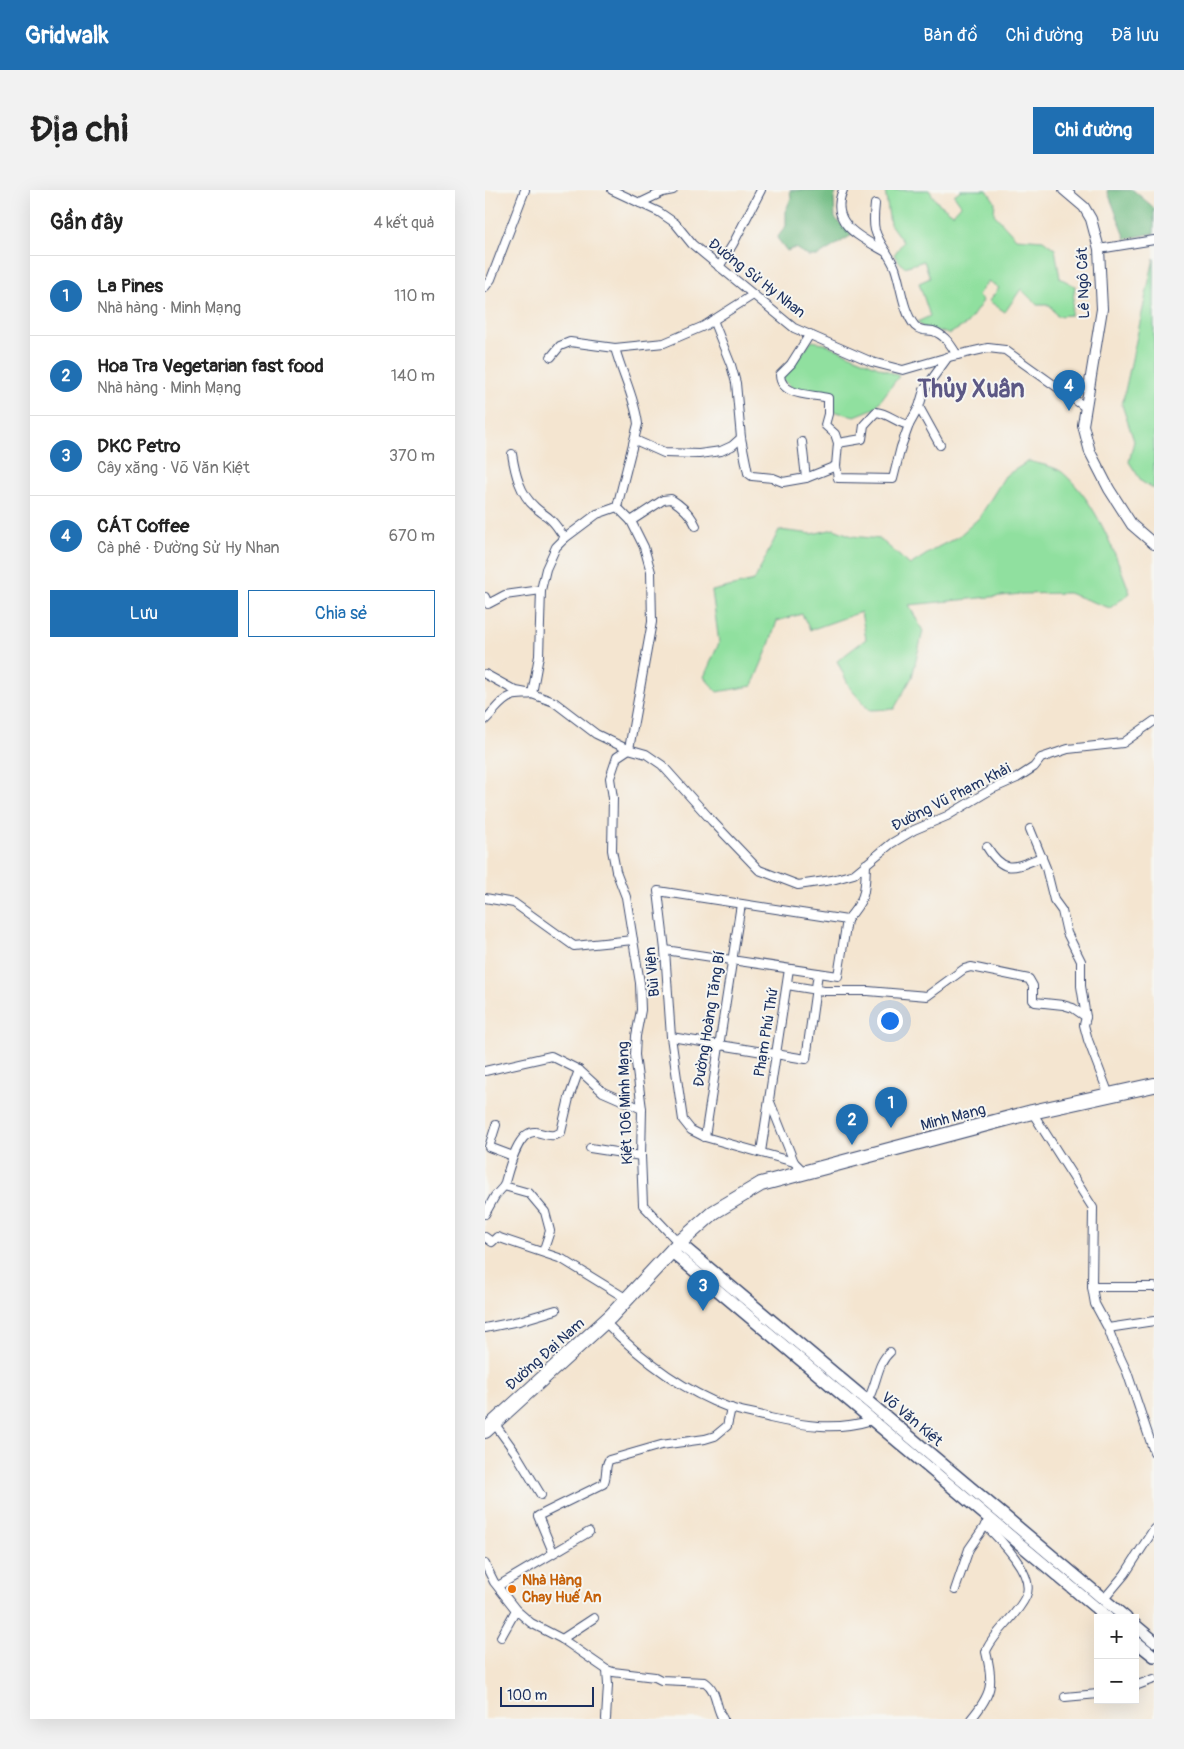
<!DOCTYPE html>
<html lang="vi">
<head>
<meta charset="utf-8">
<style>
  body { margin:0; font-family:Pangolin,sans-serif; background:#f2f2f2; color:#222 }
  .controls { position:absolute; right:15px; bottom:15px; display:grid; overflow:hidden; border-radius:0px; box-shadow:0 5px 20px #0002 }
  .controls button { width:45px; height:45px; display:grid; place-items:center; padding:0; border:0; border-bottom:1px solid #e0e0e0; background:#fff; color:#222; font:25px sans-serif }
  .scale { position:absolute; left:15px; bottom:12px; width:94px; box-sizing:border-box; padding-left:5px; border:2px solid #1b2f5e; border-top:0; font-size:14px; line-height:18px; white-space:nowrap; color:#1b2f5e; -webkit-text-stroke:4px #f6f6f2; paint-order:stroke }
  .you { position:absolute; left:404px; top:830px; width:18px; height:18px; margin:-12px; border:4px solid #fff; border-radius:50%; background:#1a73e8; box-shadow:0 0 0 8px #1a73e833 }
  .badge { display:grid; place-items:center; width:32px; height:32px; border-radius:50%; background:#1f6fb2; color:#fff; font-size:16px; font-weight:700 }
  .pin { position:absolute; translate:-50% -41px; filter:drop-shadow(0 1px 2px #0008) }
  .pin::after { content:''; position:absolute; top:26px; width:18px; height:15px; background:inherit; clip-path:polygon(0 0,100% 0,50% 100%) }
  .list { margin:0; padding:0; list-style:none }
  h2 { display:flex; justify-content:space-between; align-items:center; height:65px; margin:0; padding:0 20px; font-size:21px }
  h2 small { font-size:16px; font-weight:400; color:#767676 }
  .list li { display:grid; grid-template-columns:32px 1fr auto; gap:15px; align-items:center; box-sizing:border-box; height:80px; padding:0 20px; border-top:1px solid #e0e0e0 }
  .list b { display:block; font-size:19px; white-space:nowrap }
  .list p { margin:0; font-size:16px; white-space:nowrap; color:#767676 }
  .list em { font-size:16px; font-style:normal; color:#767676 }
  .actions { display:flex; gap:10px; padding:15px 20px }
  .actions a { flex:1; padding:11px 0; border:1px solid #1f6fb2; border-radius:0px; text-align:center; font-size:18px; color:#1f6fb2 }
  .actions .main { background:#1f6fb2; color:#fff }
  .map { position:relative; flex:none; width:669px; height:1529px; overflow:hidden; border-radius:0px }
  header { display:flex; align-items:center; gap:30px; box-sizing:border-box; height:70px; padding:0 25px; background:#1f6fb2; color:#fff }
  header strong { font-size:24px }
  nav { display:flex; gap:28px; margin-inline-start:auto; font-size:18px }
  .intro { display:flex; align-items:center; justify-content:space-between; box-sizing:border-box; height:120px; padding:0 30px }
  h1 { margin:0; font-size:35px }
  .button { padding:12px 22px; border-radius:0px; background:#1f6fb2; color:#fff; font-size:18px; font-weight:700 }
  main { display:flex; gap:30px; padding:0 30px }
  aside { flex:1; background:#fff; border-radius:0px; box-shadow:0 5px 20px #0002 }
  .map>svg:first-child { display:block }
  .green { fill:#90e09f; stroke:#56887e }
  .forest { fill:#74be86; stroke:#487672 }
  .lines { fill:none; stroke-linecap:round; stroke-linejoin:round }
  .street-casing { stroke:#3c4a6f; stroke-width:10 }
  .secondary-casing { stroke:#3c4a6f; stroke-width:12 }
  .primary-casing { stroke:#3c4a6f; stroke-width:14 }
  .highway-casing { stroke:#3c4a6f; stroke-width:16 }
  .street { stroke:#fff; stroke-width:8 }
  .secondary { stroke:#fff; stroke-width:10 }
  .primary { stroke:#fff; stroke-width:11 }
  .highway { stroke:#fff; stroke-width:14 }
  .food-dot { fill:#e8710a; stroke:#f6f6f2; stroke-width:2 }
  .labels { text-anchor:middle; stroke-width:4; stroke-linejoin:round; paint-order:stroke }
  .street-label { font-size:15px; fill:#1b2f5e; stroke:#f6f6f2 }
  .food-label { font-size:15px; font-weight:bold; fill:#c56008; stroke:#f6f6f2; text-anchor:start }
  .town-label { font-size:25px; font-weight:bold; fill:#5c5885; stroke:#f6f6f2 }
</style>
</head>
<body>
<header>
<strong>Gridwalk</strong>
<nav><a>Bản đồ</a><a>Chỉ đường</a><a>Đã lưu</a></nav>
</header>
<div class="intro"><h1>Địa chỉ</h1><a class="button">Chỉ đường</a></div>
<main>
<aside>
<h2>Gần đây<small>4 kết quả</small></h2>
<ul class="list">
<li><span class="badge">1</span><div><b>La Pines</b><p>Nhà hàng · Minh Mạng</p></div><em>110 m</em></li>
<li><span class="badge">2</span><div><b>Hoa Tra Vegetarian fast food</b><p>Nhà hàng · Minh Mạng</p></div><em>140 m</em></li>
<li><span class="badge">3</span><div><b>DKC Petro</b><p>Cây xăng · Võ Văn Kiệt</p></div><em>370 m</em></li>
<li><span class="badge">4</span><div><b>CÁT Coffee</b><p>Cà phê · Đường Sử Hy Nhan</p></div><em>670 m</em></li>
</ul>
<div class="actions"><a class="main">Lưu</a><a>Chia sẻ</a></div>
</aside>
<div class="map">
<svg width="669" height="1529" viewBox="0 0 669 1529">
  <rect width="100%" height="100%" fill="#f6f6f2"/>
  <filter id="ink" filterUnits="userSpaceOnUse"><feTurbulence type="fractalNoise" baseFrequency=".02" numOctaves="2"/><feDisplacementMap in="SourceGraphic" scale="10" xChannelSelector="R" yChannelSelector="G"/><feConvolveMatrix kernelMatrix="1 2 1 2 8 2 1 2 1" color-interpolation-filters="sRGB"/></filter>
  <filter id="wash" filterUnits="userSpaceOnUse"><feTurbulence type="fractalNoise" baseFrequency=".0096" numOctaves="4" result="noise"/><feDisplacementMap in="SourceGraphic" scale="20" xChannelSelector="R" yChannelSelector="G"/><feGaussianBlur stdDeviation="1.12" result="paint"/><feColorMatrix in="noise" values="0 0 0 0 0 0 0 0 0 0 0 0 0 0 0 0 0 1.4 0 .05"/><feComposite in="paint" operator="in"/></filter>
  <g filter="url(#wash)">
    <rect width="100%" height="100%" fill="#f4e5d0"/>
    <g class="green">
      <polygon points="400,0 444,0 452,12 468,24 476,15 469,5 476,0 502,0 510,12 509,24 531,48 558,50 570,59 575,88 590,96 586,125 572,126 565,115 552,115 536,99 520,122 504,111 514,98 503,91 493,105 498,111 482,134 464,144 438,137 432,132 445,126 434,93 445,88 439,71 419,77 409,65 418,52 405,34"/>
      <polygon points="669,68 669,299 657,292 644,272 649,251 637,215"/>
      <path d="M327,151L338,153L414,186L390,218L370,226L346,221L345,205C327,196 313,209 297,188Z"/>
      <path d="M544,271C553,274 569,276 577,282C612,312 629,361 645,403L625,418L583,403L536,404L424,415L438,441L427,487L409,519L384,520L365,498L352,471L381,449L376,422L325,440L317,424L292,431L283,458L267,496L232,502L219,487L234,453L227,401L269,391L294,340L327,344L349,339L367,346L395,349L425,375L453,357L473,347L494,328L520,286Z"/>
    </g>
    <g class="forest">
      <polygon points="305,0 352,0 349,9 350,28 367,45 333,66 323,66 310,58 302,61 292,48 301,36 301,20 306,8"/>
      <polygon points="622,0 648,0 667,16 669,19 669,43 641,49"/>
    </g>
  </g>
  <g filter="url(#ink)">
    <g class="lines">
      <g class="street-casing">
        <g id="street">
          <polyline points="127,0 174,22 190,33 207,54 309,138 387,172 418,180 463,167 503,158 520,160 600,217"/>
          <path d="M358,0C343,34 377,48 401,62"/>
          <polyline points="155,13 178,2 188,0"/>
          <path d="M390,14C389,23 388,32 390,40C394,54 405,65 410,78C416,95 418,122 430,136C435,141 441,140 448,141C460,145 466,155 472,165"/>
          <polyline points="614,59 669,50"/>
          <polyline points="234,77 248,54 276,0"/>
          <polyline points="0,97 6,89 40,0"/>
          <polyline points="228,130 246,175 251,193 256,248 263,283 267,286 288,288 298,292 321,288 351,276"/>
          <path d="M325,144L306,174L295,185C296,207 328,204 343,208V224L340,235L350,244L353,253L377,249L379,235L391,222C403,223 412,233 424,235"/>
          <path d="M130,158C137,184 150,208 153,234L132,317"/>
          <polyline points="66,167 75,156 85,152 130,158 179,153 219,136 268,105"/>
          <polyline points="434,217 455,255"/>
          <polyline points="150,250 179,263 214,264 236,261 247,256 256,248"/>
          <polyline points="317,252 321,288"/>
          <polyline points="353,253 351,276 353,288 408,289 416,257 424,235 434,217 439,200 463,167"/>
          <path d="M27,264C30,283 35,304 50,317C55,322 61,325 65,329C71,334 75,342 80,348"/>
          <polyline points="132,317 146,331 159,357 166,382 167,432 144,559"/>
          <path d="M146,331L178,310L186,309C197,316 206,324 211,336"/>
          <polyline points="0,407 3,414 20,405 56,400"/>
          <polyline points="0,484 31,501 47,504 69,512 111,544 140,558 161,564 177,575 227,631 274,680 313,695 347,690 369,684 407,653 429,640 462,626 507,599 532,588 549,577 556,568 583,559 638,553 669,531"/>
          <path d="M0,530C9,522 15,510 27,506C32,504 41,505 47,504L54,466L56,400L61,379L71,357L80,348L112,324L132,317"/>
          <polyline points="144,559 132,567 125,588 128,608 127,660 131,681 141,707 155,793 156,820 151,846 150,865 157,919 156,966 158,1015 194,1053"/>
          <polyline points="545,639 561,678 569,710 577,721 582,743 596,771 596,796 601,827 599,835 603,850 624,905"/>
          <path d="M502,657C520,686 530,677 557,667"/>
          <polyline points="0,708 29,713 89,756 148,750"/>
          <path d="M362,730C381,708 380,703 381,674"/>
          <polyline points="180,760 353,786 362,730"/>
          <polyline points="302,795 339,801 383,801 442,806 479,779 486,777 544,789 548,796 548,810 550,812 578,815 588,818 601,827"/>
          <polyline points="186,847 321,869 333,783"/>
          <polyline points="0,881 66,866 94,880 118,902 157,919"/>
          <polyline points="285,912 309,972 320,983"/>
          <polyline points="547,922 608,1018 607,1097 610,1114 623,1138 629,1154 642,1182 669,1262"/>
          <polyline points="11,935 4,957 28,966"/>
          <polyline points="220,947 256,714"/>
          <polyline points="105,958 156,966"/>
          <polyline points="276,962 304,779"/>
          <polyline points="309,972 220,947 206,940 198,930 186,847 180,760 173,701 362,730"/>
          <polyline points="0,1024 10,1006 19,996"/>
          <polyline points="0,1047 7,1052 12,1047 77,1069 142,1109"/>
          <path d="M58,1062L65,1041L60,1022L44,1003L19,996C23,982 32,941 50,942C60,943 67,949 76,942L84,908L94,880"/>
          <polyline points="607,1097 669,1097"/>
          <path d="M120,1132C154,1167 198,1201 245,1218C258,1222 272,1224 285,1228C320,1236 352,1241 387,1230"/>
          <polyline points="0,1138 34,1131 71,1120"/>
          <polyline points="623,1138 669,1131"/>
          <path d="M382,1211C392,1196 391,1174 405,1162"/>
          <polyline points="9,1233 30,1262 56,1305"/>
          <path d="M68,1362L53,1326L118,1294C123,1287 119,1277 124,1270L176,1255L220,1249L230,1246L242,1236L246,1218"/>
          <path d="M0,1374L9,1392L31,1420L46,1433L77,1449L122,1480L128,1482L170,1487L176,1490L220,1492C233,1501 230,1517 238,1529"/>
          <polyline points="13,1396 104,1342"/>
          <polyline points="470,1400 484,1359 502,1333"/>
          <polyline points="619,1409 640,1384 669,1339"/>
          <polyline points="16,1447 31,1420"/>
          <polyline points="77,1449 109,1428"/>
          <polyline points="650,1496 669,1489"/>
          <polyline points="580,1507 613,1504"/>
          <polyline points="121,1529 123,1495 122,1480"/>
          <path d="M486,1529C507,1504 509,1494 501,1462L502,1459C512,1439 532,1426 541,1406C551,1385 514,1348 500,1335"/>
        </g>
      </g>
      <g class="secondary-casing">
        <polyline id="secondary" points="579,0 599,17 606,29 614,59 617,119 598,235 605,262 624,299 647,335 669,354"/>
      </g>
      <g class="primary-casing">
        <g id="primary">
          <polyline points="194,1053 641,1428"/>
          <polyline points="186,1061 623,1428"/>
          <polyline points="650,1435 669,1451"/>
          <polyline points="650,1451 669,1466"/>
        </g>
      </g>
      <g class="highway-casing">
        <polyline id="highway" points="0,1241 126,1126 194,1053 229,1022 276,994 547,922 669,895"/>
      </g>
      <use href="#street" class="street"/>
      <use href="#secondary" class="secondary"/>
      <use href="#primary" class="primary"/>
      <use href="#highway" class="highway"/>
    </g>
  </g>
  <circle class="food-dot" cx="27" cy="1399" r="5"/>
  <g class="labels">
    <g class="street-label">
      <text transform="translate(272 88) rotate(38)" y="5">Đường Sử Hy Nhan</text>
      <text transform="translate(598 93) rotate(-92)" y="5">Lê Ngô Cát</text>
      <text transform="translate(466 607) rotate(-27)" y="5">Đường Vũ Phạm Khải</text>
      <text transform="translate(167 782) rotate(-95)" y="5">Bùi Viện</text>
      <text transform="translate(224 829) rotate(-81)" y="5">Đường Hoàng Tăng Bí</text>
      <text transform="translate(281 842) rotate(-81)" y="5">Phạm Phú Thứ</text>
      <text transform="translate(140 913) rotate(-92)" y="5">Kiệt 106 Minh Mạng</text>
      <text transform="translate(468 927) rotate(-15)" y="5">Minh Mạng</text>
      <text transform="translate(60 1164) rotate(-42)" y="5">Đường Đại Nam</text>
      <text transform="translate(427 1229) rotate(40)" y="5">Võ Văn Kiệt</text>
    </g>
    <g class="food-label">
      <text x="37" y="1395">Nhà Hàng<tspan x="37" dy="17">Chay Huế An</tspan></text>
    </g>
    <g class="town-label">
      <text x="486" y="207">Thủy Xuân</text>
    </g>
  </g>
</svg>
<div class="controls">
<button>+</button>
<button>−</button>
</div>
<div class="scale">100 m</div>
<div class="you"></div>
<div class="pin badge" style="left:406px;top:938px">1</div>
<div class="pin badge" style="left:367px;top:955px">2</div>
<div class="pin badge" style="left:218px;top:1121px">3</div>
<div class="pin badge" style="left:584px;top:221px">4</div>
</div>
</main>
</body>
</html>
